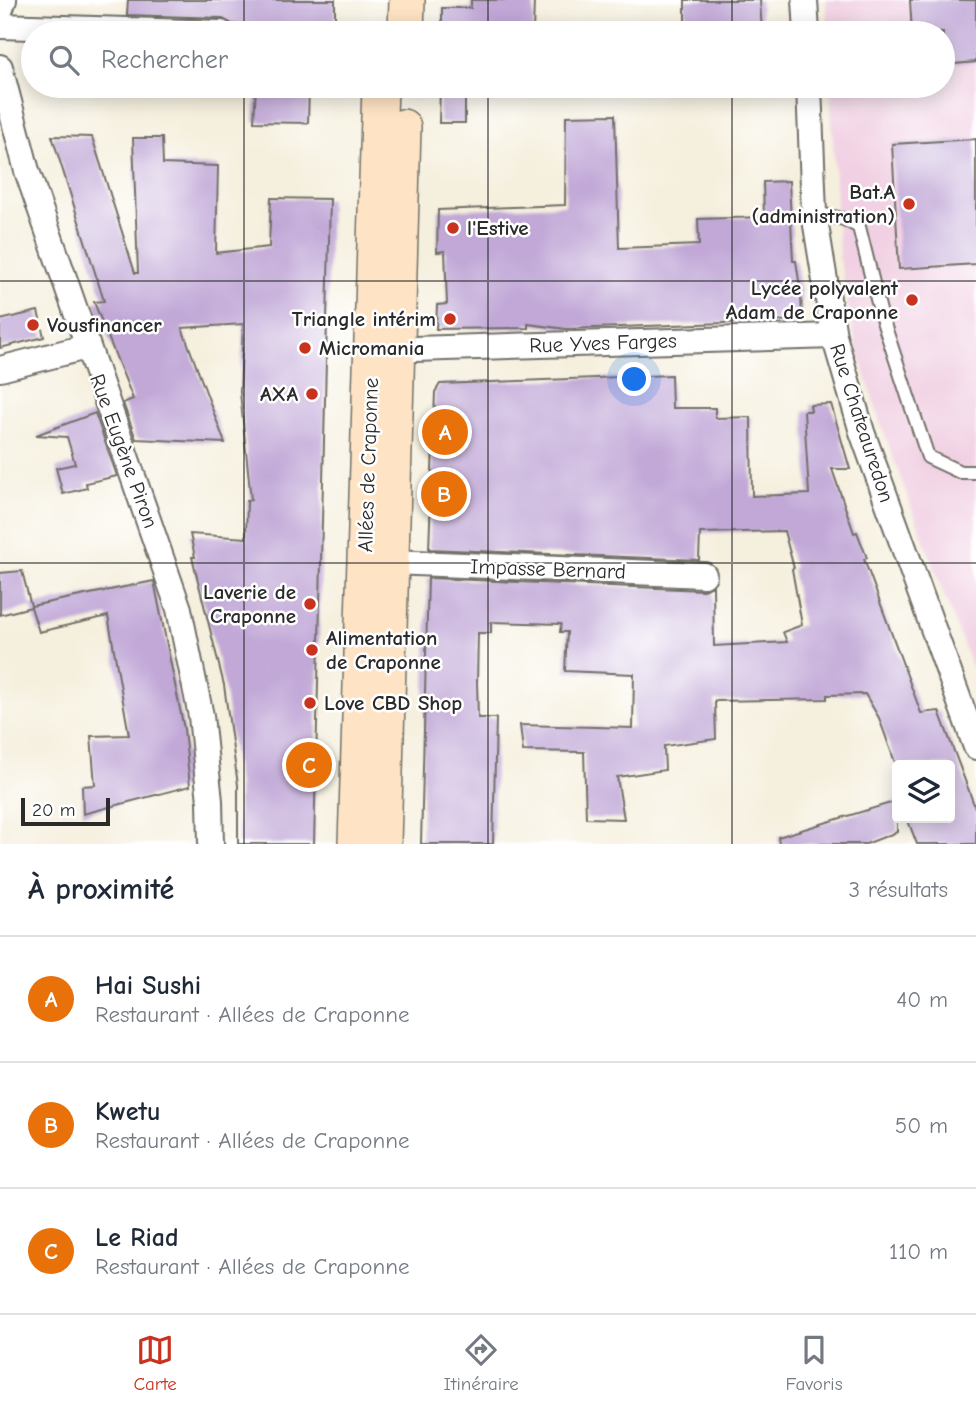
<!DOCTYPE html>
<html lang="fr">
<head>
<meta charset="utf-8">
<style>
  body { margin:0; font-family:"Comic Neue",sans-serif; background:#f6f6f7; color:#1f2937 }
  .controls { position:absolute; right:21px; bottom:21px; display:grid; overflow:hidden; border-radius:7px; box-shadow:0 4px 18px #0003 }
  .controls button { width:63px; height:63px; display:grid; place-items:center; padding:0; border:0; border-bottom:2px solid #e0e1e3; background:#fff; color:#1f2937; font:35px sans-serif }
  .scale { position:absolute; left:21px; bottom:18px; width:89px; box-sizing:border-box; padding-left:7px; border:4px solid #2b2b2b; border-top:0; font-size:19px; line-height:24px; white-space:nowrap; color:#2b2b2b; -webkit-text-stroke:5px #fff; paint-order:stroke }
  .you { position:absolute; left:635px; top:380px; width:24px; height:24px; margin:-18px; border:5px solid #fff; border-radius:50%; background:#1a73e8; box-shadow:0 0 0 10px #1a73e833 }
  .badge { display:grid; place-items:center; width:46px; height:46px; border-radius:50%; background:#c8321e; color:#fff; font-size:23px; font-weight:700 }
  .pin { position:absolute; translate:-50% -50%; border:4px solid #fff; box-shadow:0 2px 7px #0006 }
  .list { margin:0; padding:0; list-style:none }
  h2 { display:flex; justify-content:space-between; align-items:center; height:91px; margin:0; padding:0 28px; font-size:30px }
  h2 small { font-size:23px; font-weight:400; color:#747a83 }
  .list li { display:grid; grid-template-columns:46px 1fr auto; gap:21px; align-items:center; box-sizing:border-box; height:126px; padding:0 28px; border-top:2px solid #e0e1e3 }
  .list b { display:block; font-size:26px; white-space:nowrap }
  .list p { margin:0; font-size:23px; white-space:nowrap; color:#747a83 }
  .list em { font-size:23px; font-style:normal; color:#747a83 }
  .icon { flex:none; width:38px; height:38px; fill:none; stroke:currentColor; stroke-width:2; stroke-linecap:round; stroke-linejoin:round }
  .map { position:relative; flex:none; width:976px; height:844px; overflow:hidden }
  .search { position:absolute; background:#fff; box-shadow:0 4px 18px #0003; left:21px; right:21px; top:21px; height:77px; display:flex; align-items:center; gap:18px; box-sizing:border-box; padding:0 24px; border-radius:38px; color:#747a83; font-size:26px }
  .sheet { height:469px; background:#fff }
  nav { display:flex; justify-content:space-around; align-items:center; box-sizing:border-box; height:98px; border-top:2px solid #e0e1e3; background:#fff; font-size:19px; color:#747a83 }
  nav a { display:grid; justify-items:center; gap:4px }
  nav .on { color:#c8321e }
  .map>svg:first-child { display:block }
  .built { fill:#f1d0e3 }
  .building { fill:#c1a8d7 }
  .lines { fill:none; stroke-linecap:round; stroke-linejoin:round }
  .lane-casing { stroke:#727069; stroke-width:16 }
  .street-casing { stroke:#727069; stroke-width:28 }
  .secondary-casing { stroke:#727069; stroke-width:38 }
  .lane { stroke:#fff; stroke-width:12 }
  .street { stroke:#fff; stroke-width:24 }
  .secondary { stroke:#fee4c5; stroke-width:35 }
  .grid { fill:none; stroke:#2b2b2b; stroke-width:2; stroke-opacity:0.55 }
  .poi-dot { fill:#c8321e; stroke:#fff; stroke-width:2.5 }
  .labels { text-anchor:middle; stroke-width:5; stroke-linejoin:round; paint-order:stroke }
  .poi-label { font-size:21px; font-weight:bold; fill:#2b2b2b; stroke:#fff; text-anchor:end }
  .street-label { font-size:21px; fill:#2b2b2b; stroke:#fff }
</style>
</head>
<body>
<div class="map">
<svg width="976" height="844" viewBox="0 0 976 844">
  <rect width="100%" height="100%" fill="#fff"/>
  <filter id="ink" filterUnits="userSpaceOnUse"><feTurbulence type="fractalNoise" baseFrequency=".0143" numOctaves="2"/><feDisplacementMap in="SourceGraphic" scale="14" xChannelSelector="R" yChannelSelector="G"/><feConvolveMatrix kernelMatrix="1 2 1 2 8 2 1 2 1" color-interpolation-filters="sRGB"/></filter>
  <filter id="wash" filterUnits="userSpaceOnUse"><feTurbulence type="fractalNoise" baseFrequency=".00686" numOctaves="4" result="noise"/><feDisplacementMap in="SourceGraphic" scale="28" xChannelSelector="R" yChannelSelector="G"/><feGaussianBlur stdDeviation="1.57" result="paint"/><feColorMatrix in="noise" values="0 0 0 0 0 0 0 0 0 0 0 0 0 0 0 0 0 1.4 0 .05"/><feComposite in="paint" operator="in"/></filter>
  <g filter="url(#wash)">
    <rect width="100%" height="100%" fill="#f5efdd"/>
    <polygon class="built" points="826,0 976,0 976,664 971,666 882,428 856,345 839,256 830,86 943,86 943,33 828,33"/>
    <g id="blocks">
      <g class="building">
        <polygon points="128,0 335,0 335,27 232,24 221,18 127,15"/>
        <polygon points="471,0 534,0 533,33 442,33 442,8 471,8"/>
        <polygon points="685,0 760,0 762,33 685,33"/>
        <polygon points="910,0 976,0 976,62 943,65 943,33 912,33"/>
        <polygon points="256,86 309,86 308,123 254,122"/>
        <polygon points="440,86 465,86 465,123 439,123"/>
        <polygon points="615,115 619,248 699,245 698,219 764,217 763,182 789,181 793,261 796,261 801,294 802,320 566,329 528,324 528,328 436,329 437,305 447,304 445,251 437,252 438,210 565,205 566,116"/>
        <polygon points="52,136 92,137 135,273 138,273 133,138 162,138 163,164 218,166 216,253 269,247 271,198 330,199 314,844 238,844 238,785 224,685 192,557 195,557 190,534 246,538 247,501 251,500 240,392 243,324 182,328 225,443 136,439 123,403 133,399 94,302 104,301"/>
        <polygon points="976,139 976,264 899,269 892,144"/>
        <polygon points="38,311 44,337 0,348 0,320"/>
        <polygon points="671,375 672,408 715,408 715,418 751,417 752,496 809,494 804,411 811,411 810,405 831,404 850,469 832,469 854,533 857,532 867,558 864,559 921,713 939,711 976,810 976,844 917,844 907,818 950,818 950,765 896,765 879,718 865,694 827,695 827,699 715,701 716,739 664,746 665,770 617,777 624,819 586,818 584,752 523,751 520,725 633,728 634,674 565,671 567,632 560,632 561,624 491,622 491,633 478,633 477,682 478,718 496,718 493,844 421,844 428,578 703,590 713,586 714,646 787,642 783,632 802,625 792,569 794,568 784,531 700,533 699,560 429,549 435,392 440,384"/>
        <polygon points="95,413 117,476 86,483 87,488 63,494 56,468 75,464 67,437 36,435"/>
        <polygon points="22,571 31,606 154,581 184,729 190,786 83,814 82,786 95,785 91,736 129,735 108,616 39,632 31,607 0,615 0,573"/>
        <polygon points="897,801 897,832 866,844 779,844 778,837"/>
      </g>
    </g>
  </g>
  <g filter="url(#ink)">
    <use href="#blocks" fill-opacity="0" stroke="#727069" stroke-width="2"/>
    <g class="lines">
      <g class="lane-casing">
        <polyline id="lane" points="814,213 844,219 859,227 881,315 928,457 960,472 976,472"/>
      </g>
      <g class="street-casing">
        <g id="street">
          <polyline points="805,0 807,33"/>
          <polyline points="0,11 4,0"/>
          <polyline points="0,26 221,33"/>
          <polyline points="0,67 27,171 179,609 201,716 210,801 211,844"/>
          <polyline points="809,86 814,213 834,336 862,432 976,747"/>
          <polyline points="383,350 834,336"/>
          <polyline points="0,369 86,347"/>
          <polyline points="391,562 704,575"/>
        </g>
      </g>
      <g class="secondary-casing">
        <g id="secondary">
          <polyline points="406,33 407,0"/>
          <polyline points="356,844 380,86"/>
          <polyline points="383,844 403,127"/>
        </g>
      </g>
      <use href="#lane" class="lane"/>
      <use href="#street" class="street"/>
      <use href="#secondary" class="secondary"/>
    </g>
  </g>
  <path class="grid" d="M244,0V33M488,0V33M732,0V33M244,86V844M488,86V844M732,86V844M0,281H976M0,563H976"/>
  <g class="poi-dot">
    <circle cx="909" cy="204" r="7"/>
    <circle cx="453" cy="228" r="7"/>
    <circle cx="912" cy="300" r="7"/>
    <circle cx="450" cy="319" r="7"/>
    <circle cx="33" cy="325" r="7"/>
    <circle cx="305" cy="348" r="7"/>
    <circle cx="312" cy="394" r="7"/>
    <circle cx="310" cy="604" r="7"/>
    <circle cx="312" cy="650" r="7"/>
    <circle cx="310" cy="703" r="7"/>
  </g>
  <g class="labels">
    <g class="poi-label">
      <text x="895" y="199">Bat.A<tspan x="895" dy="24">(administration)</tspan></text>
      <text x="467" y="235" text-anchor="start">l'Estive</text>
      <text x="898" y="295">Lycée polyvalent<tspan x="898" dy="24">Adam de Craponne</tspan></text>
      <text x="436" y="326">Triangle intérim</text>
      <text x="47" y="332" text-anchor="start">Vousfinancer</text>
      <text x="319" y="355" text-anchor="start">Micromania</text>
      <text x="298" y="401">AXA</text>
      <text x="296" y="599">Laverie de<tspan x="296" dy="24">Craponne</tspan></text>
      <text x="326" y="645" text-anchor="start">Alimentation<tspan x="326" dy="24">de Craponne</tspan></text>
      <text x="324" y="710" text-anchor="start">Love CBD Shop</text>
    </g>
    <g class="street-label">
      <text transform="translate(603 343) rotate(-2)" y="7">Rue Yves Farges</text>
      <text transform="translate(862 423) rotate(72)" y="7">Rue Chateauredon</text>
      <text transform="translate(124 451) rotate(70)" y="7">Rue Eugène Piron</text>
      <text transform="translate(368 465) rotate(-88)" y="7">Allées de Craponne</text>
      <text transform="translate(548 569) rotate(2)" y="7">Impasse Bernard</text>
    </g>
  </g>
</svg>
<div class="controls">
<button><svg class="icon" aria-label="layers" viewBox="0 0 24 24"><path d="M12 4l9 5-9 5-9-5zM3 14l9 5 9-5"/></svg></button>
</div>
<div class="scale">20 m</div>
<div class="you"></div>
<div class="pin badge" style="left:445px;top:432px;background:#e8710a">A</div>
<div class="pin badge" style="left:444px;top:494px;background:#e8710a">B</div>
<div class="pin badge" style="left:309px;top:765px;background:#e8710a">C</div>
<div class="search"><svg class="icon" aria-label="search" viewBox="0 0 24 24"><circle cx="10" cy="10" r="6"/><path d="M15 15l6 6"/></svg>Rechercher</div>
</div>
<section class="sheet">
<h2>À proximité<small>3 résultats</small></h2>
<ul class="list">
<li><span class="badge" style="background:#e8710a">A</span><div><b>Hai Sushi</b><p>Restaurant · Allées de Craponne</p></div><em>40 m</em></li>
<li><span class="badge" style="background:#e8710a">B</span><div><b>Kwetu</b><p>Restaurant · Allées de Craponne</p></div><em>50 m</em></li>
<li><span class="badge" style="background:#e8710a">C</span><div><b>Le Riad</b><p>Restaurant · Allées de Craponne</p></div><em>110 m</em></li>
</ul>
</section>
<nav>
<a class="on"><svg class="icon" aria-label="map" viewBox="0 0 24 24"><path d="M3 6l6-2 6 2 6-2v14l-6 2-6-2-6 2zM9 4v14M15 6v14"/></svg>Carte</a>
<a><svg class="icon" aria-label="directions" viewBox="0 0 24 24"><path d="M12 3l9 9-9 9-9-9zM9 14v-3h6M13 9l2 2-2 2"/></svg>Itinéraire</a>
<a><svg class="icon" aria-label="saved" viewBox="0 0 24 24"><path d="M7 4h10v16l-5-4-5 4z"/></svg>Favoris</a>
</nav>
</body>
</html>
